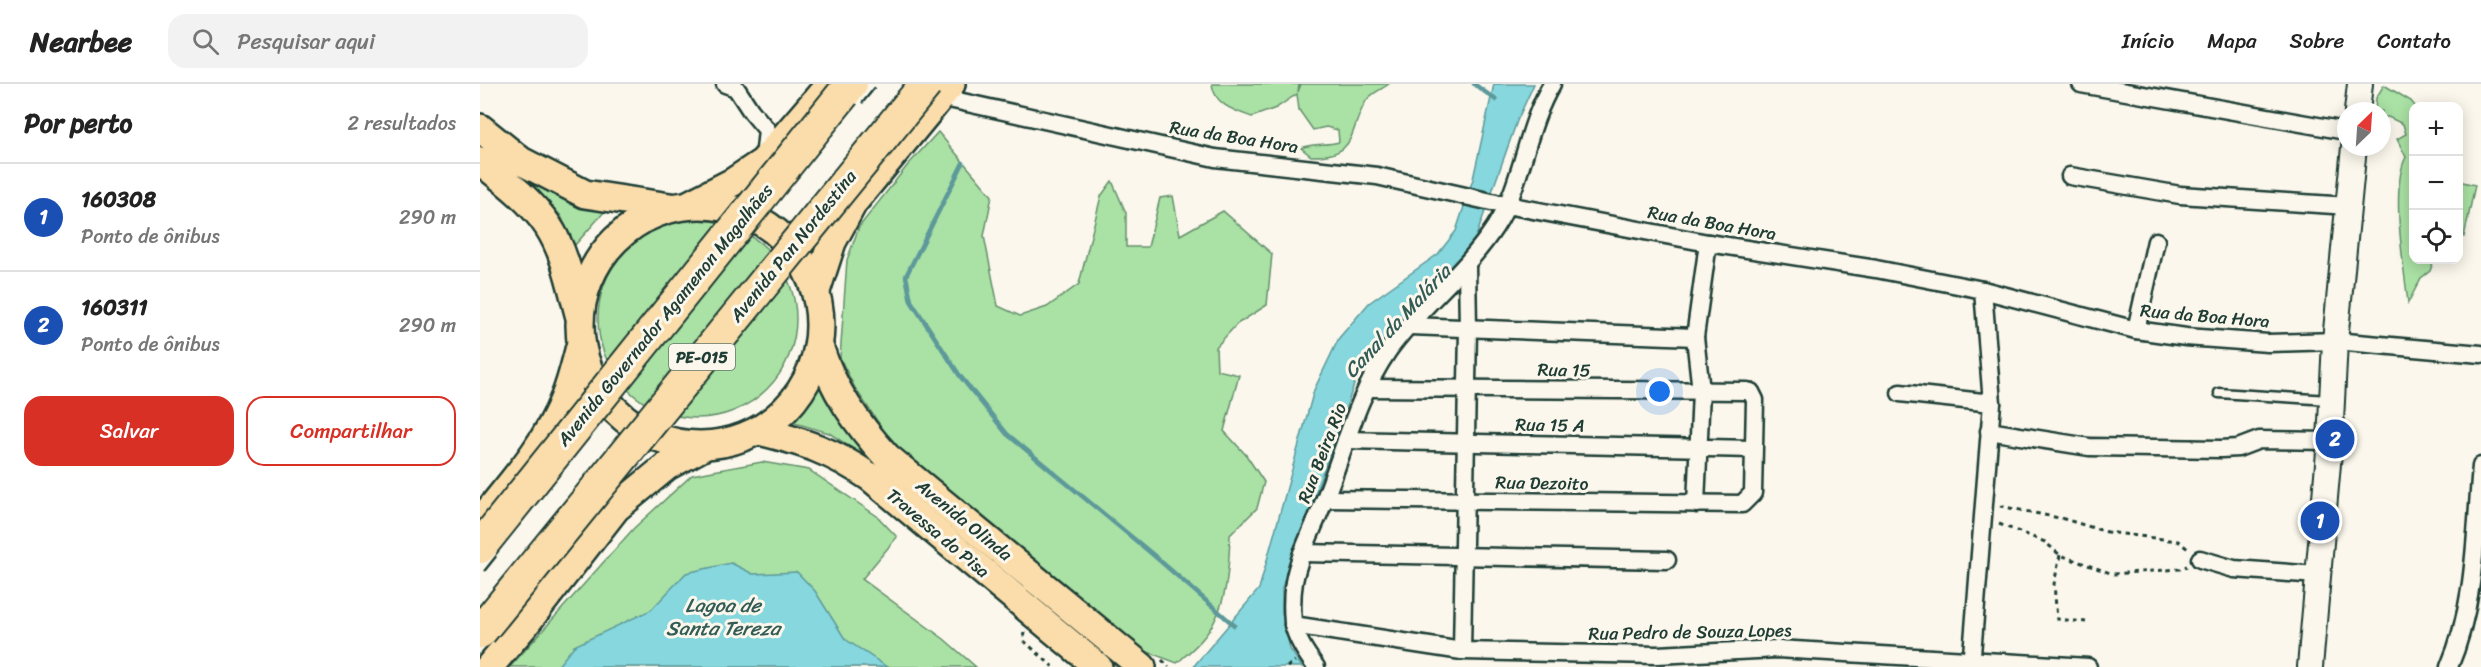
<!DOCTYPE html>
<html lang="pt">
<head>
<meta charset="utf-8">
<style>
  body { margin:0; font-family:Sriracha,sans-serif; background:#f2f2f2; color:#222 }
  .controls { position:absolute; right:18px; top:18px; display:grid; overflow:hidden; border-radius:12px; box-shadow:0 3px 15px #0003 }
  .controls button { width:54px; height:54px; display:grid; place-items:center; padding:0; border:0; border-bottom:2px solid #e0e0e0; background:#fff; color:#222; font:30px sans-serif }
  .compass { position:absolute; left:1857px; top:18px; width:54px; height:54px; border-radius:50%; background:#fff; box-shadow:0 3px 15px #0003; rotate:25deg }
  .you { position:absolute; left:1180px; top:308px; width:21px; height:21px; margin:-15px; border:4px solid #fff; border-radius:50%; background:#1a73e8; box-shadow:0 0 0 9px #1a73e833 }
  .badge { display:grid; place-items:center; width:39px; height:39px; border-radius:50%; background:#d93025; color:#fff; font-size:20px; font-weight:700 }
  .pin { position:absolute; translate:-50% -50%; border:3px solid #fff; box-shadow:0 2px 6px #0006 }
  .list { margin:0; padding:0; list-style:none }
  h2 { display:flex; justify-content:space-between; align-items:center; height:78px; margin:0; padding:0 24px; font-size:26px }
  h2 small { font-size:20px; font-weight:400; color:#767676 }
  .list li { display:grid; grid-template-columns:39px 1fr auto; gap:18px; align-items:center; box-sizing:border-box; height:108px; padding:0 24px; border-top:2px solid #e0e0e0 }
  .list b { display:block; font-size:22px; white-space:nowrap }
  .list p { margin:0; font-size:20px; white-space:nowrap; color:#767676 }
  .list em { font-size:20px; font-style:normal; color:#767676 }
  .actions { display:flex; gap:12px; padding:18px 24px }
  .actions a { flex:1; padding:14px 0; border:2px solid #d93025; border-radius:18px; text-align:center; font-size:21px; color:#d93025 }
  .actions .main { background:#d93025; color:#fff }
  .icon { flex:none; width:33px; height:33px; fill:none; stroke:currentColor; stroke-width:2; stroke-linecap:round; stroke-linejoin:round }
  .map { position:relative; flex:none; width:2001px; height:583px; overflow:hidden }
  header { display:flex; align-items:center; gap:36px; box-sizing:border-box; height:84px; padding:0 30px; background:#fff; border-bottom:2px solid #e0e0e0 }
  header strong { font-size:28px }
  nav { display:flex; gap:33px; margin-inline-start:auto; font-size:21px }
  .search { width:420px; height:54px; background:#f2f2f2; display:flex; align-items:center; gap:15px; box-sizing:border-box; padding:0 21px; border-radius:18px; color:#767676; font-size:22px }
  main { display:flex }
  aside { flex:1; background:#fff }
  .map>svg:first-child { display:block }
  .green { fill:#aae1a4; stroke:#648f6c; stroke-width:1.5 }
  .water { fill:#86d7de; stroke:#5d999a; stroke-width:1.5 }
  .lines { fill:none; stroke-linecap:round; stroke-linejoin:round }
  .stream { stroke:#5d999a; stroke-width:4.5 }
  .lane-casing { stroke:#1f3d34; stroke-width:13 }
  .street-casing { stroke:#1f3d34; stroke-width:21 }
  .secondary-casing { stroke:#1f3d34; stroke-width:28 }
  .primary-casing { stroke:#1f3d34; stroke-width:32 }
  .path { stroke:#1f3d34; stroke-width:3; stroke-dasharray:4.5 4.5; stroke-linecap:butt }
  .lane { stroke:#fbf7ec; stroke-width:8 }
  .street { stroke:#fbf7ec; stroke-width:16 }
  .secondary { stroke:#fbf7ec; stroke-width:24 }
  .primary { stroke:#fbddab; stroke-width:27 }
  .lane-bridge-casing { stroke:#1f3d34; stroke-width:13; stroke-linecap:butt }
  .highway-bridge-casing { stroke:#1f3d34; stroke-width:36; stroke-linecap:butt }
  .lane-bridge { stroke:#fbf7ec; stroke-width:8 }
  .highway-bridge { stroke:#fbddab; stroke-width:32 }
  .labels { text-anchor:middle; stroke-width:6; stroke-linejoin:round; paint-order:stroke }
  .shield { fill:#fbf7ec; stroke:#61756b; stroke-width:1.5 }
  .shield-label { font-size:16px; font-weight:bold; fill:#1f3d34 }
  .street-label { font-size:18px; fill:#1f3d34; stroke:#fbf7ec }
  .water-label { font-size:20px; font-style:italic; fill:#345c56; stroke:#fbf7ec }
</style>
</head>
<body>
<header>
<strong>Nearbee</strong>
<div class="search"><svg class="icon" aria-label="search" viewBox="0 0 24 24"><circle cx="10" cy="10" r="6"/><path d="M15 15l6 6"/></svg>Pesquisar aqui</div>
<nav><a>Início</a><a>Mapa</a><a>Sobre</a><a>Contato</a></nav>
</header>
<main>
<aside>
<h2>Por perto<small>2 resultados</small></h2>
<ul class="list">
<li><span class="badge" style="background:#1a4fb4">1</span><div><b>160308</b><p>Ponto de ônibus</p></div><em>290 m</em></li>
<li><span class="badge" style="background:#1a4fb4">2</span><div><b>160311</b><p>Ponto de ônibus</p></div><em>290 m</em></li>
</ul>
<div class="actions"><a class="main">Salvar</a><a>Compartilhar</a></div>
</aside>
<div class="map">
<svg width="2001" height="583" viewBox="0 0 2001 583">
  <rect width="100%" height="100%" fill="#fbf7ec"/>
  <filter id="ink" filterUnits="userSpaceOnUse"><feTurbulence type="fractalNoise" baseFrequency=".0167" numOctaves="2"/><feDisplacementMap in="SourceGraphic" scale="12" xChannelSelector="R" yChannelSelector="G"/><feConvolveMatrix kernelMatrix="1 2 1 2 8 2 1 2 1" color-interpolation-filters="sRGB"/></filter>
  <g filter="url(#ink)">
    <g class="green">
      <path d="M732,0H819L818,8L821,0H909C902,5 890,10 886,17C868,48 878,73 831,72L821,64C835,58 845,62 859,58L858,46L846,43L833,46L819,26L817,10L796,24L772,33C755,27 734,21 732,0Z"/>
      <path d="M1904,1L1931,17L1935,22L1934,176H1954L1950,187L1941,194L1928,219C1924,183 1910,103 1926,73L1917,55L1926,50L1923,40L1908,33H1902V27H1895L1896,14Z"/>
      <path d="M458,48L512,112L504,152L518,222L540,232L567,223L599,200L621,112L632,97L646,129V163H668L680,114L693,112L700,151L743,127L792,170L787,221L757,240L736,263L737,286L759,291L744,347L766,371L784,398L777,424L750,451C749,485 747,526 724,553C716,563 706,571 697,579L652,562L605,516L529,456L410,356L375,304L360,274L367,176L379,143L427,82Z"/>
      <polygon points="0,49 126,126 94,162 81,132 64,114 0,64"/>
      <polygon points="1979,97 1995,101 1984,153 1979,151"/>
      <circle cx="217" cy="235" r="99"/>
      <polygon points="344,295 353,323 389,375 349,349 308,337 330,316"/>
      <polygon points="282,378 329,386 397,432 417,453 382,495 464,555 496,583 30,583 154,444 212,391"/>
    </g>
    <g class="water">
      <polygon points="1014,0 1054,0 1037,37 992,164 899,263 876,295 802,504 802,529 810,565 822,583 713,583 779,505 834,306 859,254 889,219 958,170 976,147 993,95"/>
      <polygon points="251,479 273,490 317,488 335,507 365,555 407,583 77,583 94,562 171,526 206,489"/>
    </g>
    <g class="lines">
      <g class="stream">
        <polyline points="994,0 1016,16"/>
        <polyline points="483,79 426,192 431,217 480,292 527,350 671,469 754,541"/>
      </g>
      <g class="lane-casing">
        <polyline id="lane" points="1739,309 1849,316"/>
      </g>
      <g class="street-casing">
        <g id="street">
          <polyline points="245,0 256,4 271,27 287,46 284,75"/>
          <polyline points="1601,0 1866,47"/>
          <polyline points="460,13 735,74 897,92 1016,119 1228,159 1396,185 1503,206 1656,246 1706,253 1788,259 1855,257 2001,270"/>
          <polyline points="1590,92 1700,111 1869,122"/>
          <polyline points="930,242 1215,253"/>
          <polyline points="1656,246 1676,157"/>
          <polyline points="1420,309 1512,319"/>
          <polyline points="1509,347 1609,363 1741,365 1758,364 1779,356 1850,357"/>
          <polyline points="866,356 1273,365"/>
          <polyline points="845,415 1262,420 1273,409 1275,316 1271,308 1267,307 888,304"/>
          <polyline points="1216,420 1221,307 1215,253 1228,159"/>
          <polyline points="822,469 1187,476"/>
          <polyline points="1720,475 1754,485 1838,491"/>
          <polyline points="813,541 982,567 1177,571 1297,565 1608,583"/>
          <polyline points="982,567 988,245 987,181"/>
          <path d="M836,583C827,571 816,555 813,539C812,527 812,510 814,498C819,470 834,444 844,417C864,367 877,312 908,267C940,222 985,189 1015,143C1043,100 1045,45 1072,0"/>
          <polyline points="1491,583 1512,319 1503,206"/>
          <path d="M1969,583C1996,520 1995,449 2001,382"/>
        </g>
      </g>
      <g class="secondary-casing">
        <g id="secondary">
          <polyline points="1877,27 1880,0"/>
          <polyline points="1830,583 1850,357 1855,257 1874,63"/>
        </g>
      </g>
      <g class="primary-casing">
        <g id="primary">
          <polyline points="0,44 41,77 105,110 190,123"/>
          <path d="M0,77C24,96 51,116 68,142C85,168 91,200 99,230"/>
          <polyline points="210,120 253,98 283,78 350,0"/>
          <circle cx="220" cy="241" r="120"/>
          <polyline points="336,207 352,158 373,119 471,0"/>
          <path d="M339,262C353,306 376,339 407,373L662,583"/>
          <path d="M279,347C324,358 352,367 390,393L618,583"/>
          <path d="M3,434C33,397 68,358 85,313C92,296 96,277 101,259"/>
          <polyline points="9,583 44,542 136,424 187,382 224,362"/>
        </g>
      </g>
      <g class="path">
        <polyline points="243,369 266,364"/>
        <polyline points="1520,422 1584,435 1627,448 1698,457 1708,465"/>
        <polyline points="1519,440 1565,458 1580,471 1633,490 1700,485 1707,482"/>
        <polyline points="1580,471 1574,500 1577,535 1606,538"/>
        <polyline points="544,548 543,556 573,583"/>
        <polyline points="682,576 689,583"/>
        <polyline points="807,583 815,577"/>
      </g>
      <use href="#lane" class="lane"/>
      <use href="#street" class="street"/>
      <use href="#secondary" class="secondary"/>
      <use href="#primary" class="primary"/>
      <g class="lane-bridge-casing">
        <g id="lane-bridge">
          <polyline points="378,16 391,0"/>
          <polyline points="0,484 12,469"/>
        </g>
      </g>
      <g class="highway-bridge-casing">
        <g id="highway-bridge">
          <polyline points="0,463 371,0"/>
          <polyline points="0,548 446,0"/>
        </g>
      </g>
      <use href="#lane-bridge" class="lane-bridge"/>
      <use href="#highway-bridge" class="highway-bridge"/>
    </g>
  </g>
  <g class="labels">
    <rect class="shield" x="189" y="260" width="66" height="26" rx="4.5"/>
    <g class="shield-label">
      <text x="222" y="279">PE-015</text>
    </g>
    <g class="street-label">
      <text transform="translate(754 53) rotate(9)" y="6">Rua da Boa Hora</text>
      <text transform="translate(1232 139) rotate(10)" y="6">Rua da Boa Hora</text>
      <text transform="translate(313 162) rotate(-51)" y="6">Avenida Pan Nordestina</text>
      <text transform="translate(185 231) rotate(-51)" y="6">Avenida Governador Agamenon Magalhães</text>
      <text transform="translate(1725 232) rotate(5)" y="6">Rua da Boa Hora</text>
      <text transform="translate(1084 286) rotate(1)" y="6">Rua 15</text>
      <text transform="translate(1070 341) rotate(1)" y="6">Rua 15 A</text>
      <text transform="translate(842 369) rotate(-69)" y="6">Rua Beira Rio</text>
      <text transform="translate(1062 399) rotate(1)" y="6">Rua Dezoito</text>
      <text transform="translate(484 436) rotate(39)" y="6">Avenida Olinda</text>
      <text transform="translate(458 449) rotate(40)" y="6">Travessa do Pisa</text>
      <text transform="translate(1210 548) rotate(-1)" y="6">Rua Pedro de Souza Lopes</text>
    </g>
    <g class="water-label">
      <text transform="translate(917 237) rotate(-47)" y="7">Canal da Malária</text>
      <text x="243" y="528">Lagoa de<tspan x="243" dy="23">Santa Tereza</tspan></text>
    </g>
  </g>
</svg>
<div class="controls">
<button>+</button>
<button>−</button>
<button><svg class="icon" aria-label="locate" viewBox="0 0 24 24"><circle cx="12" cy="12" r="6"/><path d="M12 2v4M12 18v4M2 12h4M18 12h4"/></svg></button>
</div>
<svg class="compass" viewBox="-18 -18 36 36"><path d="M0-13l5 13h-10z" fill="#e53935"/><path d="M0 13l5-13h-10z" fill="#767676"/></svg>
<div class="you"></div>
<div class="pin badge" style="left:1840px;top:437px;background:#1a4fb4">1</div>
<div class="pin badge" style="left:1855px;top:355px;background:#1a4fb4">2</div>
</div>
</main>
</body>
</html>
